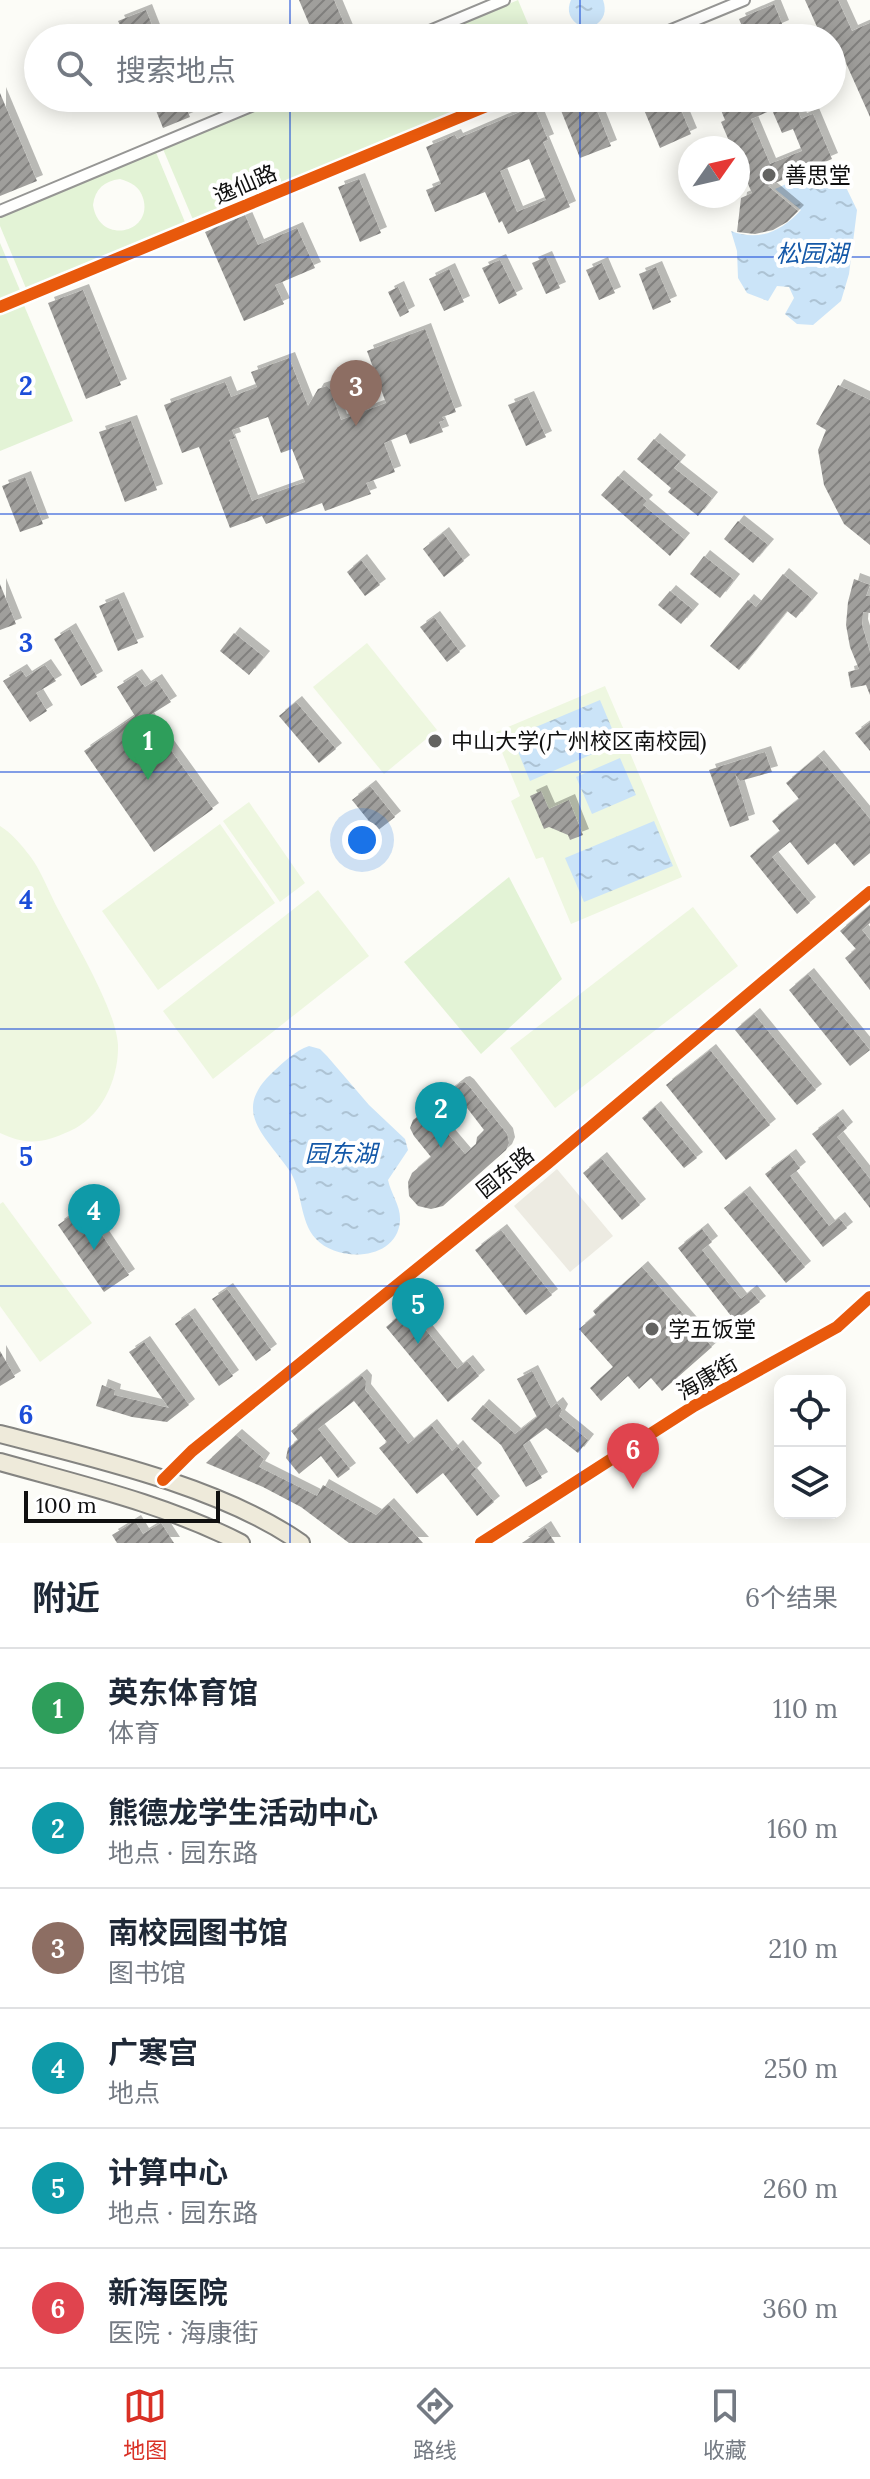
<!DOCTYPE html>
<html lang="zh">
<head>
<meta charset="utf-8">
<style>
  body { margin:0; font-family:Lora,"Noto Sans SC",serif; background:#f6f6f7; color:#1f2937 }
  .controls { position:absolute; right:24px; bottom:24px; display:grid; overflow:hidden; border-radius:16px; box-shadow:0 4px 20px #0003 }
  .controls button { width:72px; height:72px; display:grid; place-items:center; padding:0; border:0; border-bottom:2px solid #e0e1e3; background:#fff; color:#1f2937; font:40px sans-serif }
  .compass { position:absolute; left:678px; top:136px; width:72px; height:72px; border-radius:50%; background:#fff; box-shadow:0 4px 20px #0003; rotate:56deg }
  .scale { position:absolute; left:24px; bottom:20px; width:196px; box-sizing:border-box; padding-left:8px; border:4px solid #101010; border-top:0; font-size:22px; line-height:28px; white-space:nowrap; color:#101010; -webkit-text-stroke:6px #fff; paint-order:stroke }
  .you { position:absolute; left:362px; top:840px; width:28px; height:28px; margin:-20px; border:6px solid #fff; border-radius:50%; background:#1a73e8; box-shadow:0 0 0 12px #1a73e833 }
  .badge { display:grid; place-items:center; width:52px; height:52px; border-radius:50%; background:#d93025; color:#fff; font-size:26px; font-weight:700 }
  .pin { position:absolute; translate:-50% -66px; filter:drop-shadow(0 2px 4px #0008) }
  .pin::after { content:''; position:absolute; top:42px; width:28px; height:24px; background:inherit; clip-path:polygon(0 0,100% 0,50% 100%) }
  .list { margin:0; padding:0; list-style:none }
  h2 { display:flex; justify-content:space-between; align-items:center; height:104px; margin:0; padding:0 32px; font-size:34px }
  h2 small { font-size:26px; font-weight:400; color:#747a83 }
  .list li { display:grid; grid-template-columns:52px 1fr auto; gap:24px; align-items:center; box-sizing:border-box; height:120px; padding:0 32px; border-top:2px solid #e0e1e3 }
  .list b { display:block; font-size:30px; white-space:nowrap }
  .list p { margin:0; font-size:26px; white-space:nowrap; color:#747a83 }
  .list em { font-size:26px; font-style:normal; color:#747a83 }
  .icon { flex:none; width:44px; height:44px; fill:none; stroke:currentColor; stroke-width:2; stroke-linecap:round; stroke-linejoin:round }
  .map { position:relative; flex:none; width:870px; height:1543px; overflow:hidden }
  .search { position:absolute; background:#fff; box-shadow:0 4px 20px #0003; left:24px; right:24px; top:24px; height:88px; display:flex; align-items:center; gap:20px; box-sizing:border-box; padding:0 28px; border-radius:44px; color:#747a83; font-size:30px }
  .sheet { height:824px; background:#fff }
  nav { display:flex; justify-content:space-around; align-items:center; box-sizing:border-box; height:112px; border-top:2px solid #e0e1e3; background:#fff; font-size:22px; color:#747a83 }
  nav a { display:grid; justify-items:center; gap:4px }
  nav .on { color:#d93025 }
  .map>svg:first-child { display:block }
  .grass { fill:#e3f3d6; fill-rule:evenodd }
  .pitch { fill:#eef7e0 }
  .plaza { fill:#edebe2 }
  .water { fill:url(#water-ripples) }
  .building { fill:url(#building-hatch); fill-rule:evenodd; filter:url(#shadow) }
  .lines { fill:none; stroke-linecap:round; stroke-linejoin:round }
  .street-casing { stroke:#969694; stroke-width:14 }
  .primary-casing { stroke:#848481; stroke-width:20 }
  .street { stroke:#fffffe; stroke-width:10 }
  .primary { stroke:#eeeada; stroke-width:16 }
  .cycleway-casing { stroke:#fff; stroke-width:17 }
  .cycleway { stroke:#e8590c; stroke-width:12 }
  .grid { fill:none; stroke:#1d4ed8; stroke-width:2; stroke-opacity:0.55 }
  .poi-dot { fill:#636361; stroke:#fff; stroke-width:3 }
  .labels { text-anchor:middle; stroke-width:8; stroke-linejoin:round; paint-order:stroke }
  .poi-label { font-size:22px; fill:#101010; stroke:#fff; text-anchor:start }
  .street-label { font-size:22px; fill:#101010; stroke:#fff }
  .water-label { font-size:24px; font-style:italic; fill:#1458a8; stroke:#fff }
  .grid-label { font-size:26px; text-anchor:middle; font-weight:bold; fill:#1d4ed8; stroke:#fff; stroke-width:8; stroke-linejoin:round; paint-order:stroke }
</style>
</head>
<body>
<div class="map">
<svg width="870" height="1543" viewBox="0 0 870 1543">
  <defs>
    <pattern id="water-ripples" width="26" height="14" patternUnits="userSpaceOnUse" patternTransform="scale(2)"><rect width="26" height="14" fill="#cbe4f8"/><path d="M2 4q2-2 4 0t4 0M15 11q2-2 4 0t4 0" fill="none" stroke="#adc3d4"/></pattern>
    <pattern id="building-hatch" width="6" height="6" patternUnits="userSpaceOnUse" patternTransform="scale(2)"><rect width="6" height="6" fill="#a09f9c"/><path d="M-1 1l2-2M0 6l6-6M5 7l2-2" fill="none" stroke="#81807e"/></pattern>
    <filter id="shadow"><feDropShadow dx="6" dy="-6" stdDeviation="0" flood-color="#0004"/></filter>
  </defs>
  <rect width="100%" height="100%" fill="#fcfcf7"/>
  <g class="grass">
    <polygon points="518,0 534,38 428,38"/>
    <polygon points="285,98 490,98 194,222 163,149"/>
    <path d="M155,150L187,227L28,293L0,226V215ZM120,179C131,182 140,187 143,198C154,233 99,246 93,205C95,189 104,181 120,179Z"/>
    <polygon points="0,243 22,295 0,305"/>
    <polygon points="23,303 73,421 0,451 0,312"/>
    <polygon points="509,877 562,979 481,1054 404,962"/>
  </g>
  <g class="pitch">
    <polygon points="367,643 437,730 384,774 313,687"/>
    <polygon points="605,686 633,751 630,753 682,877 571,924 543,857 536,859 511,801 520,796 494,733"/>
    <polygon points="249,802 305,883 280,902 223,821"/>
    <polygon points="220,824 275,903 158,990 102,911"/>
    <path d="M0,826C12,833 22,846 30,856C42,872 49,893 59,911C76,944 116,1010 118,1045C119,1078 102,1117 70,1131C43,1143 28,1146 0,1133Z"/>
    <polygon points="318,890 369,956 213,1079 163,1011"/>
    <polygon points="693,907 738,966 555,1108 510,1048"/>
    <polygon points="3,1202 92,1323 40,1362 0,1306 0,1204"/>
  </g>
  <polygon class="plaza" points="557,1169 613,1236 570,1272 514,1206"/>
  <g class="water">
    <path d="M571,0H603C607,11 604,20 594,26H580C570,20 566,11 571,0Z"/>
    <path d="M816,171L842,179L857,210L849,274L841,301L813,325L797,324L785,314L794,298L789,287L777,286L768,301L747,293L738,278L737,251L731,231C759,242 782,231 801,210L775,189Z"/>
    <polygon points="600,700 618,743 530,781 512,737"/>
    <polygon points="620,758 636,795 592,814 576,777"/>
    <polygon points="654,821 673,866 584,902 565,858"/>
    <path d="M309,1046L320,1049L327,1056L369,1105L405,1139L408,1150L388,1180C391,1194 401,1206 400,1221C397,1261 338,1263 316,1239C299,1221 303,1190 289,1170C265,1135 230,1111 274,1071C285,1061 295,1051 309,1046Z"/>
  </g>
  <g class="building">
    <polygon points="299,0 334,0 350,38 315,38"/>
    <polygon points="805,0 838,0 852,31 870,23 870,117 841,52 832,56 832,38 822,38"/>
    <polygon points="774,4 783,26 755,38 747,38 739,19"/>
    <polygon points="146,10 157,38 126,38 118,21"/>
    <polygon points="0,93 37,181 0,196"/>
    <polygon points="151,98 182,98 190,117 163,128"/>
    <polygon points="556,98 592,98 611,146 580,158"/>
    <polygon points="639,98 676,98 691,134 660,148"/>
    <path d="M716,98H793L801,119L813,114L832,159L768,186L798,211L787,222L773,230L755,234L737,232L741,198L752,193L738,161V148H732L721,122L725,120ZM772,110L782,133L793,129L802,151L770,164L751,119Z"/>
    <path d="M534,106L548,140L543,142L570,207L508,234L502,221L499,223L485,192L435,212L426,190L441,184L426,147L455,135L457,139ZM529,159L546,200L517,212L500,171Z"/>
    <polygon points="359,179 381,233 360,242 338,187"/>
    <polygon points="245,215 258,245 297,228 315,268 275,285 284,304 244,321 205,232"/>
    <polygon points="546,257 560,288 546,294 532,263"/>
    <polygon points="500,260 517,295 499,304 482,268"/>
    <polygon points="602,263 615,293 599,300 586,270"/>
    <polygon points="656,267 671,302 653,310 639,274"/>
    <polygon points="449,269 464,302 444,311 429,279"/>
    <polygon points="398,287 409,312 400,317 388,292"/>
    <polygon points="83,290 121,385 86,399 48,303"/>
    <path d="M425,329L456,412L442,417L444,420L439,422L443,432L410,444L406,434L384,443L395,472L366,483L371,494L325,511L322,503L266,524L262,516L230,528L199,447L182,453L164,405L225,382L231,397L257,387L251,372L289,358L308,406L318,389L327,386L332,391L333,398L341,420L386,403L367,351ZM268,417L281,453L292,449L305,482L252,501L229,440L235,438L232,430Z"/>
    <polygon points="838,385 870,400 870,545 844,524 824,485 818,450 826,430 816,424"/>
    <polygon points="528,397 546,437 526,446 508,405"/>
    <polygon points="131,421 157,490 125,502 99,432"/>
    <polygon points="654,439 680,461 674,468 712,498 698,516 668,492 671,488 637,459"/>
    <polygon points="618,476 647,501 643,505 684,539 670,556 601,495"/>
    <polygon points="25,477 43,524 20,532 2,486"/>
    <polygon points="738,521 768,545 753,563 724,539"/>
    <polygon points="443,533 464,561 444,577 423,549"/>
    <polygon points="704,556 734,580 720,598 690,574"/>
    <polygon points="361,560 380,585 365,596 347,572"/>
    <polygon points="783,574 812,599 796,618 787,611 739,670 710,646 748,600 756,607"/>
    <polygon points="854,579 870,585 866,596 870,596 870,613 863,612 862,625 870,652 870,695 866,685 851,688 848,672 859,669 850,647 846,625 848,602"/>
    <polygon points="0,584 16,624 0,630"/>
    <polygon points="670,591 693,610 681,624 658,605"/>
    <polygon points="118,598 138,643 118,651 99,606"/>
    <polygon points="434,617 460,652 447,662 420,627"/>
    <polygon points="70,629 97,677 81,686 54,639"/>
    <polygon points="234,633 264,657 249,675 220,651"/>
    <polygon points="45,665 56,681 36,693 47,711 30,722 3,681 21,670 26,677"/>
    <polygon points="136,675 145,687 156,680 171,702 147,717 213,809 154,852 84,751 135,716 117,687"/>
    <polygon points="296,702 336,749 319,763 279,716"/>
    <polygon points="870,722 870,751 855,733"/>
    <polygon points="765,752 772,772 740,781 735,774 749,820 730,827 709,770"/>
    <polygon points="818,756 870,819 870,853 854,866 835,843 808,865 790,842 772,857 810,903 797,914 750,856 780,831 772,821 799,799 786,783"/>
    <polygon points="370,786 395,817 377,831 352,800"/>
    <polygon points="541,791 549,809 569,800 583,835 570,840 568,835 549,827 544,829 530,796"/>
    <polygon points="870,905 870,923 862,930 870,940 870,990 845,958 856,949 840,931"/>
    <polygon points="808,974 870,1050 850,1066 789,990"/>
    <polygon points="754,1014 816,1090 797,1105 735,1030"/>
    <polygon points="710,1050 770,1125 726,1160 666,1085"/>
    <path d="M464,1082L468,1085L507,1134L509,1143L506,1150L443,1206L431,1209L418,1206L409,1196L408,1182L412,1173L431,1157L414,1136L410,1128L413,1120L460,1083ZM461,1100L484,1130L477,1137L476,1144L465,1154L436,1120Z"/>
    <polygon points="655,1107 697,1158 684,1168 642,1118"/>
    <polygon points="837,1115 847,1128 837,1137 870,1179 870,1208 812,1134"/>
    <polygon points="790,1155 800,1168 790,1176 829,1226 839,1218 847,1228 823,1247 765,1174"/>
    <polygon points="601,1158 640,1205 622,1220 583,1173"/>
    <polygon points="744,1192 805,1267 786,1283 724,1208"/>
    <polygon points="83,1207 129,1275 104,1292 58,1225"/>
    <polygon points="702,1229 712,1242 702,1250 741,1299 751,1291 760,1302 735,1321 678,1248"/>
    <polygon points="501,1230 552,1295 526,1315 475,1250"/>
    <polygon points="642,1267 712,1347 662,1391 651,1378 639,1389 628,1376 601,1401 590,1388 613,1367 579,1329 596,1315 593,1311"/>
    <polygon points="227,1289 271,1350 256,1361 212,1299"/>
    <polygon points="417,1301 429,1315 420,1323 457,1369 467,1361 479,1376 448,1402 386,1327"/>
    <polygon points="189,1314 233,1376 219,1386 175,1324"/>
    <polygon points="144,1342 189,1405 167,1422 132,1417 96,1406 102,1385 115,1390 114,1395 169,1408 129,1352"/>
    <polygon points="0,1351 15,1377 0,1386"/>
    <polygon points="532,1371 551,1408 557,1403 562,1410 559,1416 588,1440 578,1453 546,1428 523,1445 542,1478 526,1487 501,1445 471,1419 483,1405 515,1434 537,1417 517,1379"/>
    <polygon points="361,1375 366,1381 365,1390 408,1444 431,1425 452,1451 457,1446 476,1469 471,1474 494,1502 477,1516 443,1473 417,1494 379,1448 387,1442 354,1401 318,1429 350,1469 338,1478 321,1456 299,1474 286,1458 288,1448 298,1440 291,1431"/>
    <polygon points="236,1435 264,1459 259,1467 317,1496 323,1485 376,1515 388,1504 423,1543 349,1543 301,1507 263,1487 206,1463"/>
    <polygon points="135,1521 143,1534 161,1523 174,1543 117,1543 112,1535"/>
    <polygon points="545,1527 555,1543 522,1543"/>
  </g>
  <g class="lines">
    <g class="street-casing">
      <g id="street">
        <polyline points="413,38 504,0"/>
        <polyline points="652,38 744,0"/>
        <polyline points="0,211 270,98"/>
        <polyline points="0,307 506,98"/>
        <polyline points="163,1480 192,1451 548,1163 870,892"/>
        <polyline points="481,1543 694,1406 837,1327 870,1297"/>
      </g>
    </g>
    <g class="primary-casing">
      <g id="primary">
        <path d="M0,1434C93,1458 222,1487 301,1543"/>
        <path d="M0,1462C82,1485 165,1504 241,1543"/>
      </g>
    </g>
    <use href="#street" class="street"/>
    <use href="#primary" class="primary"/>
    <g class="cycleway-casing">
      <g id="cycleway">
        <polyline points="0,307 506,98"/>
        <polyline points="163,1480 192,1451 548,1163 870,892"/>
        <polyline points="481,1543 694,1406 837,1327 870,1297"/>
      </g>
    </g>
    <use href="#cycleway" class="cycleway"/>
  </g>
  <path class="grid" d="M290,0V38M580,0V38M290,98V1543M580,98V1543M0,257H870M0,514H870M0,772H870M0,1029H870M0,1286H870"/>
  <g class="poi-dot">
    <circle cx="769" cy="175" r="8"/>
    <circle cx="435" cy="741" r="8"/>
    <circle cx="652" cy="1329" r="8"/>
  </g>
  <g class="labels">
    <g class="poi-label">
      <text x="785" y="183">善思堂</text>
      <text x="451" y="749">中山大学(广州校区南校园)</text>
      <text x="668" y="1337">学五饭堂</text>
    </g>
    <g class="street-label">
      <text transform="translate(245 184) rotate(-23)" y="8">逸仙路</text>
      <text transform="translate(505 1172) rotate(-39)" y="8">园东路</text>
      <text transform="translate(707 1377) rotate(-30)" y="8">海康街</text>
    </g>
    <g class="water-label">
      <text x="812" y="262">松园湖</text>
      <text x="341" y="1162">园东湖</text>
    </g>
  </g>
  <g class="grid-label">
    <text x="26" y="395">2</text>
    <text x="26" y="652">3</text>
    <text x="26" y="909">4</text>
    <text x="26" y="1166">5</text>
    <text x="26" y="1424">6</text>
  </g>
</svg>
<div class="controls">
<button><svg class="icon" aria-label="locate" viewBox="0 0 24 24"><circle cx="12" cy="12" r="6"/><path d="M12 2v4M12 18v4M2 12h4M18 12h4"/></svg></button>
<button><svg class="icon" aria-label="layers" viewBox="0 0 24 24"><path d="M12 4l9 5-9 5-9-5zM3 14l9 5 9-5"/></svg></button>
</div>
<svg class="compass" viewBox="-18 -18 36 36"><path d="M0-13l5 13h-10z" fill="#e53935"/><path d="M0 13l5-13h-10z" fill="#747a83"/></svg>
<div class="scale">100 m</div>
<div class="you"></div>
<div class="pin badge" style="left:148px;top:780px;background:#2e9e5b">1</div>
<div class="pin badge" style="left:441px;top:1148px;background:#0f9aa8">2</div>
<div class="pin badge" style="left:356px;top:426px;background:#8d6e63">3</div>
<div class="pin badge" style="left:94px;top:1250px;background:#0f9aa8">4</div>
<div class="pin badge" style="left:418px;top:1344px;background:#0f9aa8">5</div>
<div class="pin badge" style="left:633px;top:1489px;background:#e0444e">6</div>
<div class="search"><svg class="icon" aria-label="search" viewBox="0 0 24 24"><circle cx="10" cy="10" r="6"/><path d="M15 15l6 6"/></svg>搜索地点</div>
</div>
<section class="sheet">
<h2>附近<small>6个结果</small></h2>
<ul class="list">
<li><span class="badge" style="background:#2e9e5b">1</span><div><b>英东体育馆</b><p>体育</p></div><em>110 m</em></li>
<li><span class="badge" style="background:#0f9aa8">2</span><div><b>熊德龙学生活动中心</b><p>地点 · 园东路</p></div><em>160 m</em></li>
<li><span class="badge" style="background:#8d6e63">3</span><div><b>南校园图书馆</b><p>图书馆</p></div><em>210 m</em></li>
<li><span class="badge" style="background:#0f9aa8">4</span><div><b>广寒宫</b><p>地点</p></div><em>250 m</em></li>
<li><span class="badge" style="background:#0f9aa8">5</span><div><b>计算中心</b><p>地点 · 园东路</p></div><em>260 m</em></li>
<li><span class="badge" style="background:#e0444e">6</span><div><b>新海医院</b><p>医院 · 海康街</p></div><em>360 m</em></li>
</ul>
</section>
<nav>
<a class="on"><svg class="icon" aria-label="map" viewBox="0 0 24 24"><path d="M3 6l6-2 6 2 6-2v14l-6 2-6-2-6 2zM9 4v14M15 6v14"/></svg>地图</a>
<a><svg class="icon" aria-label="directions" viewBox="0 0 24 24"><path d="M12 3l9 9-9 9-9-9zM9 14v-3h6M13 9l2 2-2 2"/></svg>路线</a>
<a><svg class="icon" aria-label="saved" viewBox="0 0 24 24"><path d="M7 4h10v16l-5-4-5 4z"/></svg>收藏</a>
</nav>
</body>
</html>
